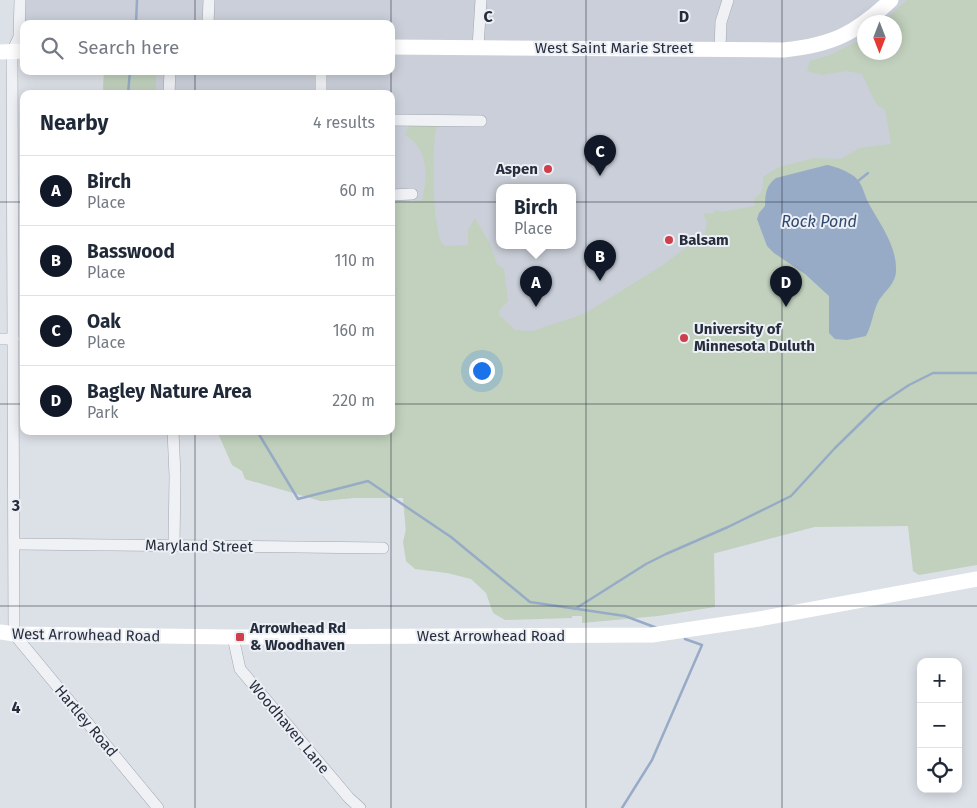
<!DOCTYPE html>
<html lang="en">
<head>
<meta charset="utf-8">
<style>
  body { margin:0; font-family:"Fira Sans",sans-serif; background:#f6f6f7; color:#1f2937 }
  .controls { position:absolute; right:15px; bottom:15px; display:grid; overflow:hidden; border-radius:10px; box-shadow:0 2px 12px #0003 }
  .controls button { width:45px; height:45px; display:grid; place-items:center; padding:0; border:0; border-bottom:1px solid #e0e1e3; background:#fff; color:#1f2937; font:25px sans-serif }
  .compass { position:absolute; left:857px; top:15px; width:45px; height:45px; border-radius:50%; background:#fff; box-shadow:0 2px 12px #0003; rotate:180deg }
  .you { position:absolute; left:481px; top:370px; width:18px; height:18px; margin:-12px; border:4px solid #fff; border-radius:50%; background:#1a73e8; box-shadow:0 0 0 8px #1a73e833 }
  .badge { display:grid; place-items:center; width:32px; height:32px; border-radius:50%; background:#111827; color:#fff; font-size:16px; font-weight:700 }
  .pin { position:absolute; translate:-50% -41px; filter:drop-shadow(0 1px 2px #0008) }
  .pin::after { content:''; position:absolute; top:26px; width:18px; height:15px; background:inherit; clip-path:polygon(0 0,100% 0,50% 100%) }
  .popup { position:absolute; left:496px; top:184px; width:80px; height:65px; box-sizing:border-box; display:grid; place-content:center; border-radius:10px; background:#fff; filter:drop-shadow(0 1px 4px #0005); font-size:16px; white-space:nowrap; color:#747a83 }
  .popup b { font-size:19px; color:#1f2937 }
  .popup::after { content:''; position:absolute; left:50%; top:100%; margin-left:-10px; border:10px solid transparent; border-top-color:#fff }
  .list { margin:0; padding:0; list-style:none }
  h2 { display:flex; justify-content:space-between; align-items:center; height:65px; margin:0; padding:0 20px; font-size:21px }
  h2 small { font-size:16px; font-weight:400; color:#747a83 }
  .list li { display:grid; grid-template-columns:32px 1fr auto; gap:15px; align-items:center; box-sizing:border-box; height:70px; padding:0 20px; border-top:1px solid #e0e1e3 }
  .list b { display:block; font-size:19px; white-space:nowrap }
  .list p { margin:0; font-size:16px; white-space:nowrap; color:#747a83 }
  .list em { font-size:16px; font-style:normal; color:#747a83 }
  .icon { flex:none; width:28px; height:28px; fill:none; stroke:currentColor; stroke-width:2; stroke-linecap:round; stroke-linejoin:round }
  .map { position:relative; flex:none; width:977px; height:808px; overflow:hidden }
  .search { position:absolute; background:#fff; box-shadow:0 2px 12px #0003; left:20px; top:20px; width:375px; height:55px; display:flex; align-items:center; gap:12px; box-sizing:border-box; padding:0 18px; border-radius:10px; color:#747a83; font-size:19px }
  .panel { position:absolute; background:#fff; box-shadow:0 2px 12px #0003; left:20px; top:90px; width:375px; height:345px; border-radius:10px }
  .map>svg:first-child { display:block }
  .built { fill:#cacfd9; fill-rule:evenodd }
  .green { fill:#c1d1bd }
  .water { fill:#97abc7 }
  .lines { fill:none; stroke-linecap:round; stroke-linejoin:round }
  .stream { stroke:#97abc7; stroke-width:2.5 }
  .street-casing { stroke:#a2a7b1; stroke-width:12 }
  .street { stroke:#eff1f5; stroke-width:11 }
  .secondary { stroke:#fff; stroke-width:15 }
  .grid { fill:none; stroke:#262d3d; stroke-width:1; stroke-opacity:0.55 }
  .poi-dot { fill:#ce3f4b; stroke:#eceff4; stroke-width:2 }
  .labels { text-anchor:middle; stroke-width:4; stroke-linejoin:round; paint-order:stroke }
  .street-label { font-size:15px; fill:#262d3d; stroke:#eceff4 }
  .poi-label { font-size:15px; font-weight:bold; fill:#262d3d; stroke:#eceff4; text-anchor:start }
  .water-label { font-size:16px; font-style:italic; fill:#304971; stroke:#eceff4 }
  .grid-label { font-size:16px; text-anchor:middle; font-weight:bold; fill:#262d3d; stroke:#eceff4; stroke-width:4; stroke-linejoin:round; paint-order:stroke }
</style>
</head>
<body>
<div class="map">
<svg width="977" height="808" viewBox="0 0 977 808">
  <rect width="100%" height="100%" fill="#dce0e7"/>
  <path class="built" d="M20,0H977L908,523H829L705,556L485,576L407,545L403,498H353L321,501L245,479L391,431V94H103L104,71H391V24H24V54L19,37ZM864,22H894V52H864ZM500,188H572V246H500Z"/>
  <g class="green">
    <path d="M907,0H977V565L919,575L913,571L908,526L814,527L714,553L715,607L658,616L582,623V616H572V618L505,620L493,613L486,593L471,579L447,573L415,569L406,561L403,542L406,529L403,498H353L321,501L245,479L242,471L232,465L217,431H391V200L413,201L422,200C428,176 429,149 405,135L408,127L418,123L442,125L436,128C432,151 432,224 442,244L446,246L468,245V230L475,218L490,244L497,264L504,269L508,301L499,311V315L515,330L532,331L584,314L663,265L705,233L707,222L703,214L713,213L716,210L722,212L755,206L754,198C764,193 763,187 763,177L779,167L815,158L840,159L860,148L891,144L885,110L876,104L862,74L847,71L822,75L807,71L810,61L830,55L864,38V52H894V22H883Z"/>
    <polygon points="104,71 156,72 156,94 103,94"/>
  </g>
  <path class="water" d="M827,165C837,167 847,171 855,177C863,184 864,195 869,204C880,224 897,246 896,271C896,283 885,291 879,300C873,311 872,325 866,336L847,340L835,339L829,333V296L805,274L774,253L767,246L757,219L759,213L765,206C765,194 766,185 776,178Z"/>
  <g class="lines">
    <g class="stream">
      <polyline points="136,24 137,0"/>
      <polyline points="128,94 130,71"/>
      <polyline points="858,181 868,173"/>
      <polyline points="257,431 298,499 368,481 451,537 530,602 625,616 657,628"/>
      <polyline points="575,609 646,564 666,554 728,527 791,496 835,448 879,405 909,385 933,373 977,373"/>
      <polyline points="622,808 652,760 702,645 685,639"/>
    </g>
    <g class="street-casing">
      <g id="street">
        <polyline points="20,0 19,37 12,52 14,634 158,808"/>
        <polyline points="208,24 209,0"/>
        <polyline points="478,47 481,0"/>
        <polyline points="720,48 721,22 728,0"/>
        <polyline points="321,71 321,94"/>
        <polyline points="169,94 170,71"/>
        <polyline points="391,120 481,121"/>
        <polyline points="391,195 412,194"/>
        <polyline points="0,339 13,339"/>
        <polyline points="173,431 175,476 174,545"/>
        <polyline points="15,544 383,548"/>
        <polyline points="233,637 240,669 349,798 360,808"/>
      </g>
    </g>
    <use href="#street" class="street"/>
    <g class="secondary">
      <path d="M391,47L784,50C833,45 856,33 891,0"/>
      <polyline points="0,52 24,51"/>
      <polyline points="0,632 14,634 233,637 652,635 759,619 977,579"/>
    </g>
  </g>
  <path class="grid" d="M195,0V24M391,0V24M586,0V808M782,0V808M195,71V94M391,71V94M0,202H24M391,202H977M0,404H24M391,404H977M195,431V808M391,431V808M0,606H977"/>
  <g class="poi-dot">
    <circle cx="548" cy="169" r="5"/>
    <circle cx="669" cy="240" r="5"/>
    <circle cx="684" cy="338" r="5"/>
    <rect x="235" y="632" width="10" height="10" rx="2.5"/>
  </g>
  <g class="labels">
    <g class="street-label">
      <text x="614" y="53">West Saint Marie Street</text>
      <text transform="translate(199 546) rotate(1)" y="5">Maryland Street</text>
      <text transform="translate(86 635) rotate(1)" y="5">West Arrowhead Road</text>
      <text x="491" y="641">West Arrowhead Road</text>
      <text transform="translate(86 721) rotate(50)" y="5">Hartley Road</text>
      <text transform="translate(289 727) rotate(50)" y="5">Woodhaven Lane</text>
    </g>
    <g class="poi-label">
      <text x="538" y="174" text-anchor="end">Aspen</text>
      <text x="679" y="245">Balsam</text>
      <text x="694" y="334">University of<tspan x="694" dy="17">Minnesota Duluth</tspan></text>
      <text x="250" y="633">Arrowhead Rd<tspan x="250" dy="17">&amp; Woodhaven</tspan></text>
    </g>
    <g class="water-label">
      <text x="819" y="227">Rock Pond</text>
    </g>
  </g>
  <g class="grid-label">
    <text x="488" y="22">C</text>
    <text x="684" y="22">D</text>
    <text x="16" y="511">3</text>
    <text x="16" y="713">4</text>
  </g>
</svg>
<div class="controls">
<button>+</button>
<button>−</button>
<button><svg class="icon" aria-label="locate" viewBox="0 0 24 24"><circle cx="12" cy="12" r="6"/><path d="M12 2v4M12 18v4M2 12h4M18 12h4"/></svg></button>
</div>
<svg class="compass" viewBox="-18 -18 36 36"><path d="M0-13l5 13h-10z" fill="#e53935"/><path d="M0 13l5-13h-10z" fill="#747a83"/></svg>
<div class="you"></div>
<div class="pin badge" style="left:536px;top:307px">A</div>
<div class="popup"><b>Birch</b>Place</div>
<div class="pin badge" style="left:600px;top:281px">B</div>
<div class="pin badge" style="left:600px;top:176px">C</div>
<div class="pin badge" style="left:786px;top:307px">D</div>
<div class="search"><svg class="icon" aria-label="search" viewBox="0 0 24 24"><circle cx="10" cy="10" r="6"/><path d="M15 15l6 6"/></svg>Search here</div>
<section class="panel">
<h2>Nearby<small>4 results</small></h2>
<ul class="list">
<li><span class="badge">A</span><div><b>Birch</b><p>Place</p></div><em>60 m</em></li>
<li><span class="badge">B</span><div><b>Basswood</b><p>Place</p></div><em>110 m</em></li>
<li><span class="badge">C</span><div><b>Oak</b><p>Place</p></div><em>160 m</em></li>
<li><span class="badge">D</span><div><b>Bagley Nature Area</b><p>Park</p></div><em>220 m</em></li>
</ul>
</section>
</div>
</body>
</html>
